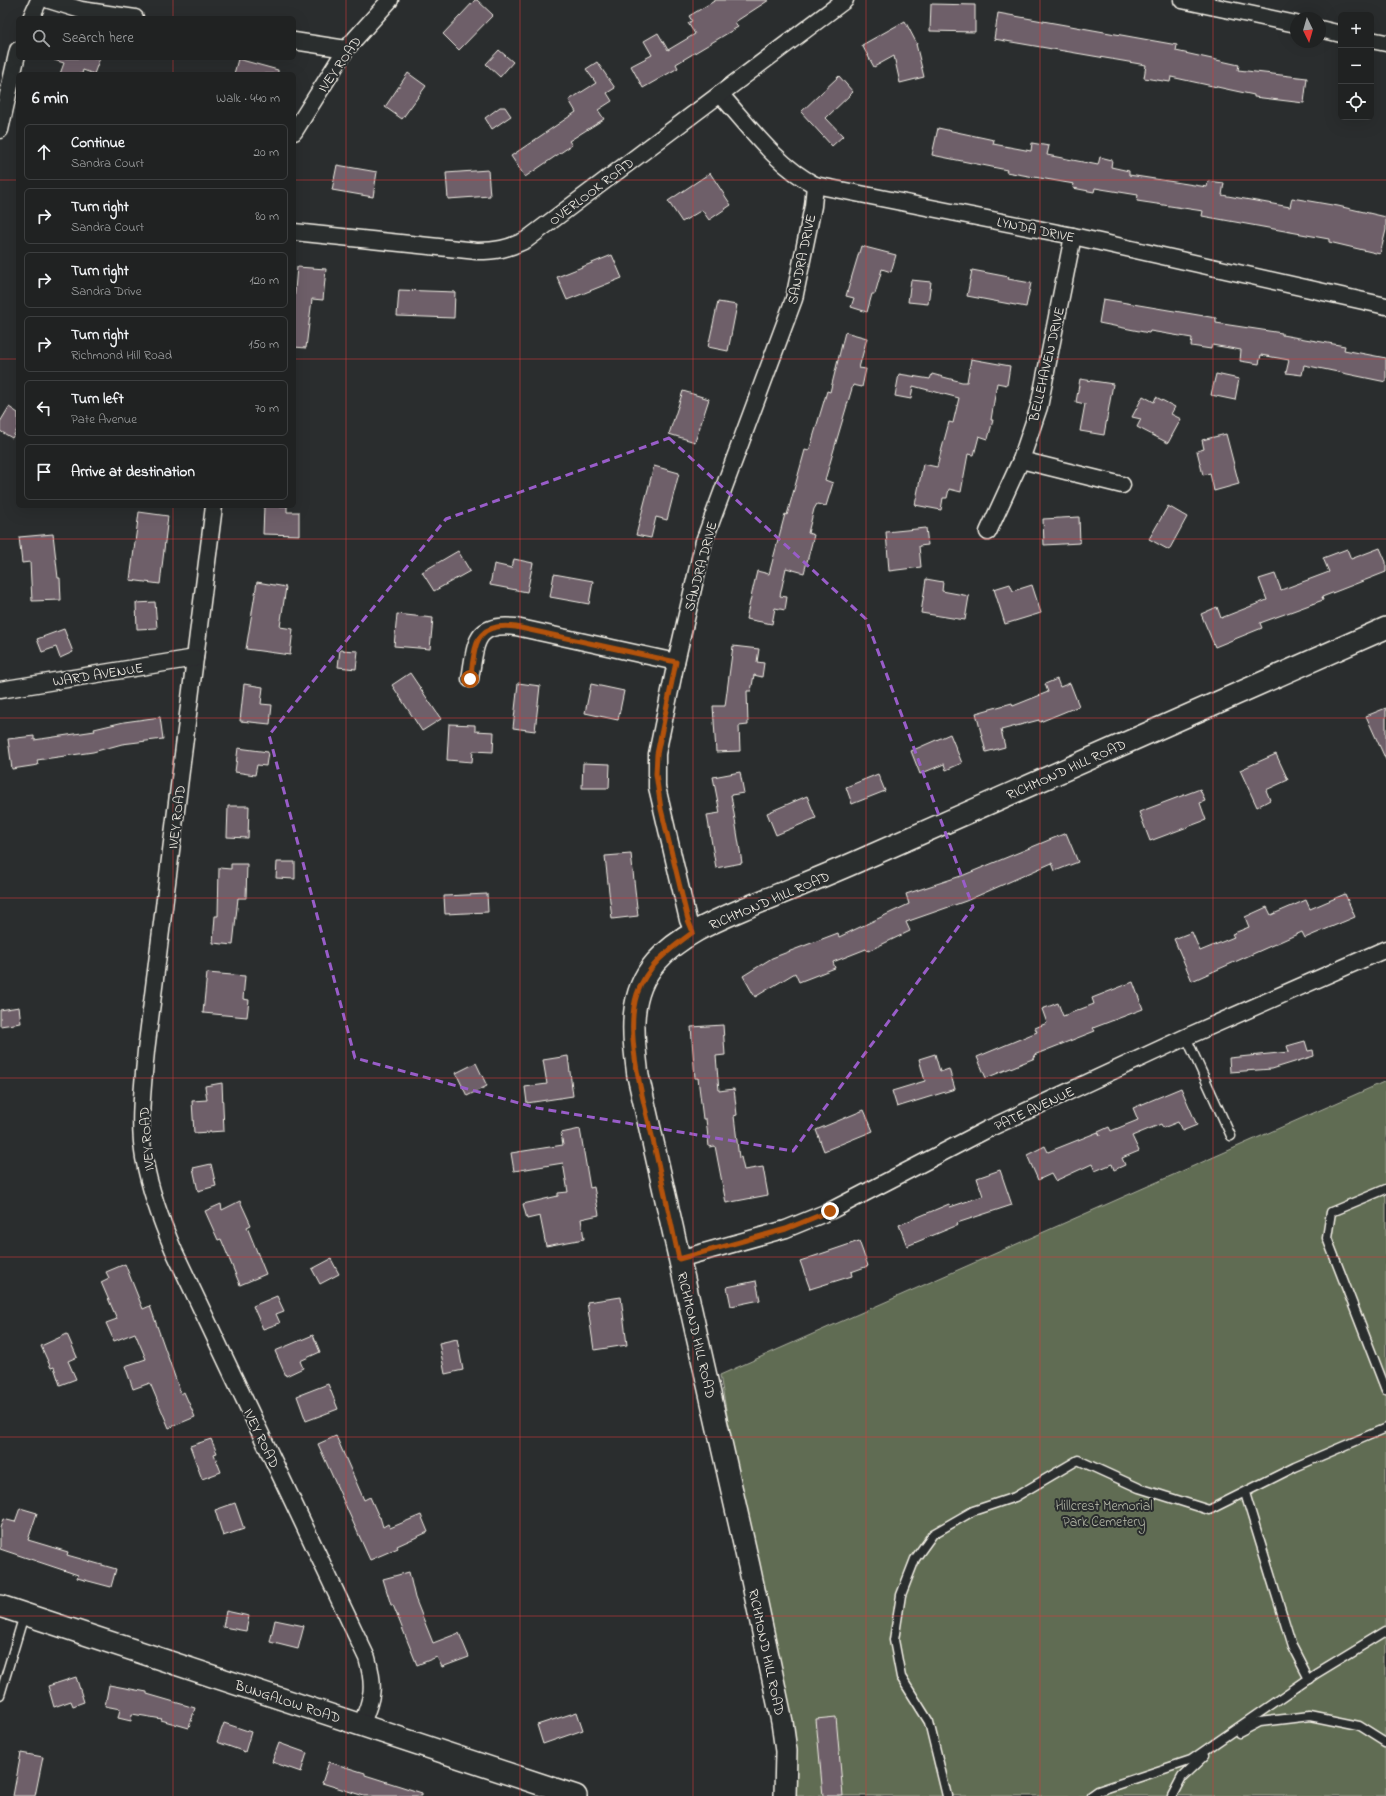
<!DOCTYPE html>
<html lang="en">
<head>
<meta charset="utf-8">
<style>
  body { margin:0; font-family:"Indie Flower",sans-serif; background:#2d2f2f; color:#f1f3f6 }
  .controls { position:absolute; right:12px; top:12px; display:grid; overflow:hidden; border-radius:6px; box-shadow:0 4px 16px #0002 }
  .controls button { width:36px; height:36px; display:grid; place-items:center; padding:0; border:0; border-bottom:1px solid #3d3f40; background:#202222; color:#f1f3f6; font:20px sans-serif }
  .compass { position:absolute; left:1290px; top:12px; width:36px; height:36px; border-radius:50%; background:#202222; box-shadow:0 4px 16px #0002; rotate:175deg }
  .stop { position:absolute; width:12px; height:12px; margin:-9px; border:3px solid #b45309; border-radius:50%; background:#fff }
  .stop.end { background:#b45309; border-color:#fff; box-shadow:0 1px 4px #0008 }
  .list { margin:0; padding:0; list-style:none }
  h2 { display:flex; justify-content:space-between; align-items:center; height:52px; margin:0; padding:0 16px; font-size:17px }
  h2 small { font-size:13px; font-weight:400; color:#a2a4a5 }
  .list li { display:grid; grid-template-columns:26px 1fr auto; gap:12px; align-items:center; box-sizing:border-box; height:56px; margin:0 8px 8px; padding:0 8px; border:1px solid #3d3f40; border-radius:6px }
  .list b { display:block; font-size:15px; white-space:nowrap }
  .list p { margin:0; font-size:13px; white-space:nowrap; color:#a2a4a5 }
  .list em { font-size:13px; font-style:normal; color:#a2a4a5 }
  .icon { flex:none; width:22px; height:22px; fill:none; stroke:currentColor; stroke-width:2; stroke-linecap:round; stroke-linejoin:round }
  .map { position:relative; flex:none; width:1386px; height:1796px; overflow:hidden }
  .search { position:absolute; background:#202222; box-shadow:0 4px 16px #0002; left:16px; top:16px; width:280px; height:44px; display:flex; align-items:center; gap:10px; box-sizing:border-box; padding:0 14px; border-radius:6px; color:#a2a4a5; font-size:15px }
  .panel { position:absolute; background:#202222; box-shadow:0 4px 16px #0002; left:16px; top:72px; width:280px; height:436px; border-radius:6px }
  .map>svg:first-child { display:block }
  .green { fill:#616c53; stroke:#aaae9e }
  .building { fill:#6e5e69; stroke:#f4f1e8 }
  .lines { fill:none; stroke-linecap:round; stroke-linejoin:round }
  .service-casing { stroke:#f4f1e8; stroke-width:11 }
  .minor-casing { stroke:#f4f1e8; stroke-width:19 }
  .tertiary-casing { stroke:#f4f1e8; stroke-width:24 }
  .service { stroke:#2a2d2e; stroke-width:8 }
  .minor { stroke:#2a2d2e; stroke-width:16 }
  .tertiary { stroke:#2a2d2e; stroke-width:21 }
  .route { stroke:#b45309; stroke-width:5 }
  .marked { fill:none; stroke:#995dc9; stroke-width:3; stroke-dasharray:8 5; stroke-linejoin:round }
  .grid { fill:none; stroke:#d93c3b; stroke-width:1; stroke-opacity:0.55 }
  .labels { text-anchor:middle; stroke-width:4; stroke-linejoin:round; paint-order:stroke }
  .street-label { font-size:14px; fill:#f4f1e8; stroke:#2a2d2e }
  .park-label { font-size:14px; fill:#b2b5a5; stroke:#2a2d2e }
</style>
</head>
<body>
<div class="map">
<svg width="1386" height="1796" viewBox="0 0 1386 1796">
  <rect width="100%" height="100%" fill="#2a2d2e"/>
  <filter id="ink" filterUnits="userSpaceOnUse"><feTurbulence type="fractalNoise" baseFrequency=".025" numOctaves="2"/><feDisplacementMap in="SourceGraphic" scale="8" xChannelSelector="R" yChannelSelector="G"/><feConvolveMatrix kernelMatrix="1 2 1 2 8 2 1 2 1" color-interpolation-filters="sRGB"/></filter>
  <g filter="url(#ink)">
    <polygon class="green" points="1386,1081 1386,1796 783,1796 773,1679 720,1375"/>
    <g class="building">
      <polygon points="475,0 477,0 493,15 459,50 443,34"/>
      <polygon points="716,0 769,0 735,22 738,27 676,64 678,68 643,88 631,66 652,55 644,41 658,33 668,50 695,34 688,23 692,21 689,16"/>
      <polygon points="931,4 975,5 975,32 930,31"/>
      <polygon points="998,13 1177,45 1176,51 1239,65 1238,70 1307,78 1304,103 1254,97 1254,95 1171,77 1170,82 1144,78 1146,65 994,39"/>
      <polygon points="905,21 917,44 916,44 924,77 900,83 894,56 874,67 862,45"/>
      <polygon points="499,50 513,62 500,77 486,64"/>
      <polygon points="55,58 100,58 94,74 83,70 82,74 60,74 64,63 54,60"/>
      <polygon points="238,59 278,70 278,74 234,74"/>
      <polygon points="597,62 615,88 607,93 612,101 598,110 604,119 569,141 572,145 525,177 511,156 576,112 569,100 596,83 586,69"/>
      <polygon points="408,73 426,86 402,119 385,107"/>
      <polygon points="839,76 853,92 826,118 843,136 832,146 801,112"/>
      <polygon points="500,107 505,107 511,116 492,129 485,118"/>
      <polygon points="938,128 994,140 993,144 1031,151 1032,143 1049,146 1047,155 1098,165 1100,157 1112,160 1111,167 1129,171 1129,175 1207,187 1208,181 1224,183 1222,195 1290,207 1292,198 1338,206 1386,217 1386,230 1380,254 1329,242 1329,239 1202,216 1203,211 1137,201 1138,195 1095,188 1094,192 1073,188 1074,184 1006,172 1007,170 932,155"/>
      <polygon points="337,165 377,172 373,197 332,190"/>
      <polygon points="488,170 490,196 448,199 446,173"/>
      <polygon points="710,173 731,205 709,220 702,210 682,222 668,201"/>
      <polygon points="861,246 896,255 891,272 882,269 875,294 872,294 867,312 851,307 854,298 846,296"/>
      <polygon points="612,255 622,278 567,300 557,277"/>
      <polygon points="297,267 326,269 323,300 312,299 306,348 294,347 294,302"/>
      <polygon points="972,270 1009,277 1008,279 1031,283 1026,307 967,296"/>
      <polygon points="911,280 931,282 928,304 908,302"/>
      <polygon points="399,290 455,292 454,318 397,316"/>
      <polygon points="1103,299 1216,318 1216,323 1282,333 1282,335 1345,346 1344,350 1386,358 1386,382 1304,365 1302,375 1286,373 1289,360 1261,355 1259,364 1240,361 1241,350 1212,345 1211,349 1191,346 1192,338 1150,331 1149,333 1099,323"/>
      <polygon points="718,302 737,305 728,351 708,347"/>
      <polygon points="845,332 867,338 859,368 866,369 862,387 853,385 837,439 825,480 833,483 826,506 817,504 814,509 808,533 814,535 804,573 786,568 780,596 787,597 785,610 775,608 772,624 746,619 757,571 769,574 785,514 787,515 805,450 809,451 827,391 830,392"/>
      <polygon points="971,359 1010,366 1007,385 997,383 991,420 993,420 988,439 979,436 974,455 968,454 961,492 949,489 947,498 943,498 941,510 915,505 923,464 937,467 949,422 953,423 959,398 913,386 911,399 895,396 899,374 930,379 932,374 962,382 967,382"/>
      <polygon points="1216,374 1239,379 1235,400 1211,395"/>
      <polygon points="1080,379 1113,384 1104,435 1080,431 1085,404 1076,402"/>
      <polygon points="683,391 709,399 695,442 669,434"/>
      <polygon points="1143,396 1154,402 1156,397 1175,407 1171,414 1181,419 1168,443 1137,427 1141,419 1132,417"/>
      <polygon points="9,407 18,413 18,428 12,438 0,431 0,422"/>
      <polygon points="1226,434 1239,484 1214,491 1210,473 1203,475 1197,451 1204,449 1202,440"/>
      <polygon points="654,466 679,473 667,520 656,517 651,538 636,535"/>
      <polygon points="264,506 287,506 287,512 299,512 299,535 263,534"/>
      <polygon points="1168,506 1187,517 1169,550 1149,539"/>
      <polygon points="139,512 168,516 160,584 130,580"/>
      <polygon points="1079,517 1080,543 1044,545 1043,519"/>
      <polygon points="926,528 928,545 919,546 921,567 889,571 886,532"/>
      <polygon points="53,534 58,578 60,578 61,600 32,601 30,562 22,563 19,537"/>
      <polygon points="1380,548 1386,562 1386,572 1322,597 1323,600 1260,623 1262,628 1215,647 1201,614 1217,607 1221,618 1267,600 1259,579 1275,574 1281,590 1329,572 1323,558 1347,549 1351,559"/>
      <polygon points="458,551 470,571 434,591 422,572"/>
      <polygon points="514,559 533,563 527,592 490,585 494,564 512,568"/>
      <polygon points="554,574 593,581 589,604 550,597"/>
      <polygon points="926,579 943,582 942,591 969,596 965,620 921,613"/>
      <polygon points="257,582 286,587 280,627 293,629 290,655 246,649"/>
      <polygon points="1010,584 1013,591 1032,585 1041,613 1005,624 994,589"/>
      <polygon points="155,602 157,628 137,629 136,603"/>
      <polygon points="397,614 433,618 430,649 394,646"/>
      <polygon points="64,629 73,652 60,658 56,647 42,652 37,639"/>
      <polygon points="733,646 759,649 757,662 764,663 762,677 754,675 751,691 747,691 748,725 739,726 740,751 716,752 713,706 725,706"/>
      <polygon points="340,650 358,651 356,669 338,667"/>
      <polygon points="410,673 441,719 422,731 392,685"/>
      <polygon points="1057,679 1060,687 1070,683 1079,706 1040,722 1039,720 1001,730 1005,747 986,752 976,713 1012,703 1013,706 1048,692 1045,684"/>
      <polygon points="518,683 540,686 535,731 513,728"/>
      <polygon points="244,684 263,687 261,704 272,705 270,724 240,721"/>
      <polygon points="591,684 624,691 618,720 585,713"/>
      <polygon points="1386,708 1386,760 1366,716"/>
      <polygon points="160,717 163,739 122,744 93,752 37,760 38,765 12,769 8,739 34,736 34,740 95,731 94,729 124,722"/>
      <polygon points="449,724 475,725 475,731 494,732 493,752 473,751 472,762 447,760"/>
      <polygon points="950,734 962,763 946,770 944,764 920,774 911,751"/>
      <polygon points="238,748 268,752 266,766 257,765 255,775 235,772"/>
      <polygon points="1276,754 1288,780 1266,790 1270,800 1257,807 1240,770"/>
      <polygon points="583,763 610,764 609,788 582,788"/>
      <polygon points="740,772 744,793 731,795 742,863 716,868 707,815 720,813 713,777"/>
      <polygon points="878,774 885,791 852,804 846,787"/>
      <polygon points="1200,789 1205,801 1200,803 1206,820 1150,841 1139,812"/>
      <polygon points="807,796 816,818 776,835 767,813"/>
      <polygon points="228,806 249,806 248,838 227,837"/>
      <polygon points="1066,833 1078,862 1055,871 1052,863 966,901 906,922 910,931 868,951 866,949 833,962 835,968 799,982 795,973 755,997 743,976 772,958 838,933 839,937 909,904 906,894 964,875"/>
      <polygon points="631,854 638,916 612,919 605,856"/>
      <polygon points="277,862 295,862 295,879 276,878"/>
      <polygon points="231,864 247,864 246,898 238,898 233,945 213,943 215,916 218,916 219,868 231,869"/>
      <polygon points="487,894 488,912 445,914 444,896"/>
      <polygon points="1345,894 1355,917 1305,938 1302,932 1192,981 1174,939 1192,932 1200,951 1234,937 1232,934 1249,927 1245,917 1267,907 1271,915 1306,900 1310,909"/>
      <polygon points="207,973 245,976 243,999 249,1000 247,1017 203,1013"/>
      <polygon points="1133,982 1143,1009 1093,1028 1095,1031 1034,1055 1035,1058 986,1078 977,1057 1037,1032 1035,1028 1047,1023 1042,1009 1058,1003 1063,1016 1094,1004 1092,998"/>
      <polygon points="19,1007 21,1023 0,1026 0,1010"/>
      <polygon points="723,1025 725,1055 716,1056 719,1091 734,1089 737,1115 734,1116 739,1158 741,1157 744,1170 763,1167 768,1195 726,1203 715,1146 709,1147 706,1119 703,1119 698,1078 695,1078 691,1027"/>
      <polygon points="1305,1041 1308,1051 1313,1050 1314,1056 1272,1069 1230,1072 1229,1058 1289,1052 1287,1046"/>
      <polygon points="935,1054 940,1072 949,1069 955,1089 897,1107 892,1091 925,1081 919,1059"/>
      <polygon points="568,1056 573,1096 527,1103 525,1087 547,1084 543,1060"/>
      <polygon points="476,1063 487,1086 467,1096 456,1073"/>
      <polygon points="222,1083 224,1131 194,1133 192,1101 207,1100 205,1086"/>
      <polygon points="1181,1088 1197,1125 1182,1131 1178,1122 1163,1128 1161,1124 1132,1136 1139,1151 1122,1158 1125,1165 1114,1170 1112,1164 1095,1171 1092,1164 1055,1181 1051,1174 1038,1180 1027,1155 1045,1146 1048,1152 1098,1132 1100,1136 1098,1132 1109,1127 1111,1131 1138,1120 1133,1108"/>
      <polygon points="864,1110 873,1131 824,1151 816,1130"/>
      <polygon points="580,1129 590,1188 594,1187 599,1215 581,1219 584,1239 546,1246 540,1216 527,1219 523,1204 558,1196 558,1193 568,1192 563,1163 514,1171 511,1153 563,1145 561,1133"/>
      <polygon points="211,1164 216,1186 198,1191 193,1168"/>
      <polygon points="1000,1170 1012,1205 957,1223 958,1225 907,1246 899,1225 949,1204 950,1207 983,1196 977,1178"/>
      <polygon points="240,1201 251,1225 247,1227 266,1274 240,1285 221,1239 218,1240 205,1211 221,1204 222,1210"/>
      <polygon points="859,1241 868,1266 851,1272 852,1276 810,1289 800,1261"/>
      <polygon points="331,1259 339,1274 320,1284 312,1269"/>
      <polygon points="125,1264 143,1309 150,1306 181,1394 184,1392 195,1417 169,1428 150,1383 133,1389 125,1366 146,1359 135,1333 114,1341 106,1323 117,1319 101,1282 109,1278 106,1272"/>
      <polygon points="756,1281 760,1300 731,1306 727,1287"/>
      <polygon points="277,1296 284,1311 276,1314 280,1323 263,1329 253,1306"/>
      <polygon points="621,1297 627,1345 594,1350 587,1302"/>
      <polygon points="67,1334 77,1357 68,1361 76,1379 60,1385 54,1367 51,1368 41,1346"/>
      <polygon points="313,1335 320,1352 300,1361 303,1368 286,1376 275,1351"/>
      <polygon points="457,1339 463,1370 445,1374 439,1343"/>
      <polygon points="328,1384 338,1409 306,1421 297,1396"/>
      <polygon points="336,1436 364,1500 370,1497 379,1517 380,1517 383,1527 388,1524 390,1528 421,1515 428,1532 397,1546 398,1548 370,1560 318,1444"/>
      <polygon points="211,1439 217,1453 214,1454 221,1472 202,1479 190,1446"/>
      <polygon points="235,1503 244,1529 223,1536 215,1510"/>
      <polygon points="20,1508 37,1513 28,1540 68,1552 67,1555 116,1569 111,1587 77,1578 78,1575 0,1549 0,1528 3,1519 15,1522"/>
      <polygon points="409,1572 415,1598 433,1643 459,1633 469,1657 442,1667 437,1657 417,1665 393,1605 391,1605 383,1579"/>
      <polygon points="226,1611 249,1616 246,1631 223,1627"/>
      <polygon points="275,1620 304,1626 298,1649 270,1642"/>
      <polygon points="76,1677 84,1702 73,1706 71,1701 54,1707 48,1686"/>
      <polygon points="109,1685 147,1692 147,1694 195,1708 189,1728 161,1720 162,1719 132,1714 131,1721 118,1718 120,1709 105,1706"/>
      <polygon points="577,1712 583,1730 543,1744 537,1725"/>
      <polygon points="836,1717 843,1796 823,1796 816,1719"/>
      <polygon points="224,1723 251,1732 245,1752 217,1742"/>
      <polygon points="279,1743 307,1753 301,1772 272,1762"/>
      <polygon points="21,1753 43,1757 35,1796 13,1796"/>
      <polygon points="329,1762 365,1773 365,1775 422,1793 422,1796 364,1796 322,1783"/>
    </g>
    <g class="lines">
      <g class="service-casing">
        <g id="service">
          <polyline points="1186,1037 1231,1136"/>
          <polyline points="1386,1189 1331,1212 1327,1238 1386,1390"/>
          <polyline points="1245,1493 1292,1646 1309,1679"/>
          <polyline points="0,1695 24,1615"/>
          <polyline points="1239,1733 1260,1722 1310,1716 1359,1726 1386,1743"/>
          <polyline points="947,1796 929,1722 901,1677 894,1640 901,1595 915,1559 933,1534 973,1511 1015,1497 1078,1460 1139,1488 1209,1510 1295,1467 1386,1428"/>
          <polyline points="1091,1796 1098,1791 1191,1760 1317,1673 1386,1631"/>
          <polyline points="1172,1796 1182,1777 1205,1755"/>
        </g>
      </g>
      <g class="minor-casing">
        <g id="minor">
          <polyline points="49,0 81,10 135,18"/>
          <polyline points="1182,0 1296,24"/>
          <polyline points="31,18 39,0"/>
          <polyline points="1320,29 1341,34"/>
          <polyline points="1371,40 1386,43"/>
          <polyline points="294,41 346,49"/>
          <path d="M720,94C749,126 776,165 815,185L1073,236L1386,306"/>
          <polyline points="0,130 18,50"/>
          <polyline points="294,132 346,49 390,0"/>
          <path d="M294,232L477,251C497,251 507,249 526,240L845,0"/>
          <polyline points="1021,460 1122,485"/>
          <path d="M214,506L146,1051C143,1086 138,1123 144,1158C150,1190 161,1221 174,1251L367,1658C375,1686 373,1698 361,1725"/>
          <polyline points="988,532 1021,460 1039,407 1073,236"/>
          <path d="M470,679C476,645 473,622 516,627L676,662"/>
          <polyline points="0,690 195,658"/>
          <polyline points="693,932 688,920 657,787 657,754 676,662 704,541 794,299 813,206 815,185"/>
          <polyline points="679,1259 786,1229 830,1211 988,1129 1186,1037 1386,949"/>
        </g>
      </g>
      <g class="tertiary-casing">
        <g id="tertiary">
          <polyline points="0,1606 576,1796"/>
          <path d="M785,1796L786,1751L782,1722L749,1566L638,1076C633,1036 627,995 656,962C680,935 715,921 748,907C786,891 825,876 863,859C1038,783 1211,704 1386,628"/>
        </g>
      </g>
      <use href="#service" class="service"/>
      <use href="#minor" class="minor"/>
      <use href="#tertiary" class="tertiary"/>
    </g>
  </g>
  <g class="lines" filter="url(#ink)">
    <path class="route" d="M470,679C476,645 473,622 516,627L676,662L657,754L656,774L661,809L688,920L693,932C670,949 647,965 637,994C624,1034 643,1100 653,1140C662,1180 670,1219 679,1259L786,1229L830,1211"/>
  </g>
  <path class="marked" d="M669,438L866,619L973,907L793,1151L537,1108L355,1058L269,735L446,519Z"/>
  <path class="grid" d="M173,0V18M346,0V1796M520,0V1796M693,0V1796M866,0V1796M1040,0V1796M1213,0V1796M173,58V74M0,180H18M294,180H1386M0,359H18M294,359H1386M173,506V1796M0,539H1386M0,718H1386M0,898H1386M0,1078H1386M0,1257H1386M0,1437H1386M0,1616H1386"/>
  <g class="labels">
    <g class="street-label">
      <text transform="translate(339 64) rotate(-55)" y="5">IVEY ROAD</text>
      <text transform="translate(591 191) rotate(-37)" y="5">OVERLOOK ROAD</text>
      <text transform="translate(1036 229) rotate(12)" y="5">LYNDA DRIVE</text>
      <text transform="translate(801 259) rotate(-78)" y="5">SANDRA DRIVE</text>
      <text transform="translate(1046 364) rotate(-77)" y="5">BELLEHAVEN DRIVE</text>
      <text transform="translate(700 566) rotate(-75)" y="5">SANDRA DRIVE</text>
      <text transform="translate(98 674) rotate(-9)" y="5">WARD AVENUE</text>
      <text transform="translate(1066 769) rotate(-24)" y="5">RICHMOND HILL ROAD</text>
      <text transform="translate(176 817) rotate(-83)" y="5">IVEY ROAD</text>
      <text transform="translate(769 900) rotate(-23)" y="5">RICHMOND HILL ROAD</text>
      <text transform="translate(1034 1108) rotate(-25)" y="5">PATE AVENUE</text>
      <text transform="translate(146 1139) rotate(-95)" y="5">IVEY ROAD</text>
      <text transform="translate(697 1335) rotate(77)" y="5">RICHMOND HILL ROAD</text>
      <text transform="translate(262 1438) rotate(64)" y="5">IVEY ROAD</text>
      <text transform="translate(767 1652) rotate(78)" y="5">RICHMOND HILL ROAD</text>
      <text transform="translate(288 1701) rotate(18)" y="5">BUNGALOW ROAD</text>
    </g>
    <g class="park-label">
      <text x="1104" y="1510">Hillcrest Memorial<tspan x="1104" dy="16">Park Cemetery</tspan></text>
    </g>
  </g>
</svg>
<div class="controls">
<button>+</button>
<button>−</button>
<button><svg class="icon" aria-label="locate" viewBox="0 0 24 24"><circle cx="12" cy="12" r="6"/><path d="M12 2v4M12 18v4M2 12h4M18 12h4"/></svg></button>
</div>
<svg class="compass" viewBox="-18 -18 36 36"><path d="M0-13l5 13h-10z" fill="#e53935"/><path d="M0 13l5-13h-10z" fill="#a2a4a5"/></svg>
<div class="stop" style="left:470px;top:679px"></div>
<div class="stop end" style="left:830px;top:1211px"></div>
<div class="search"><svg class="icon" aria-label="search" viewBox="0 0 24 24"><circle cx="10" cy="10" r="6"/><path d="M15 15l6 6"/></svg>Search here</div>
<section class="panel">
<h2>6 min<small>Walk · 440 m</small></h2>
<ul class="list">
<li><svg class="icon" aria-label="ahead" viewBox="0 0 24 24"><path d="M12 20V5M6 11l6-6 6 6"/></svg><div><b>Continue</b><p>Sandra Court</p></div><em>20 m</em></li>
<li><svg class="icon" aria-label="right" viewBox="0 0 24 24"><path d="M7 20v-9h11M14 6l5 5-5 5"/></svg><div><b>Turn right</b><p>Sandra Court</p></div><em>80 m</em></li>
<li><svg class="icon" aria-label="right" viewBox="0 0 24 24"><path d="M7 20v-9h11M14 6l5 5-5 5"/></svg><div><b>Turn right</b><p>Sandra Drive</p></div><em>120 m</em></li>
<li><svg class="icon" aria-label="right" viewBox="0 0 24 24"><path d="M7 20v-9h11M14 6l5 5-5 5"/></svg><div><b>Turn right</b><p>Richmond Hill Road</p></div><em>150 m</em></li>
<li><svg class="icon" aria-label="left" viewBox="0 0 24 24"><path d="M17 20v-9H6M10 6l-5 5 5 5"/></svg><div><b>Turn left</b><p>Pate Avenue</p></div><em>70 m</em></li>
<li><svg class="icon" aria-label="arrive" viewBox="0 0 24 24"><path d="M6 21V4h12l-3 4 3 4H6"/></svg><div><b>Arrive at destination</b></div></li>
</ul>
</section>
</div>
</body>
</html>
